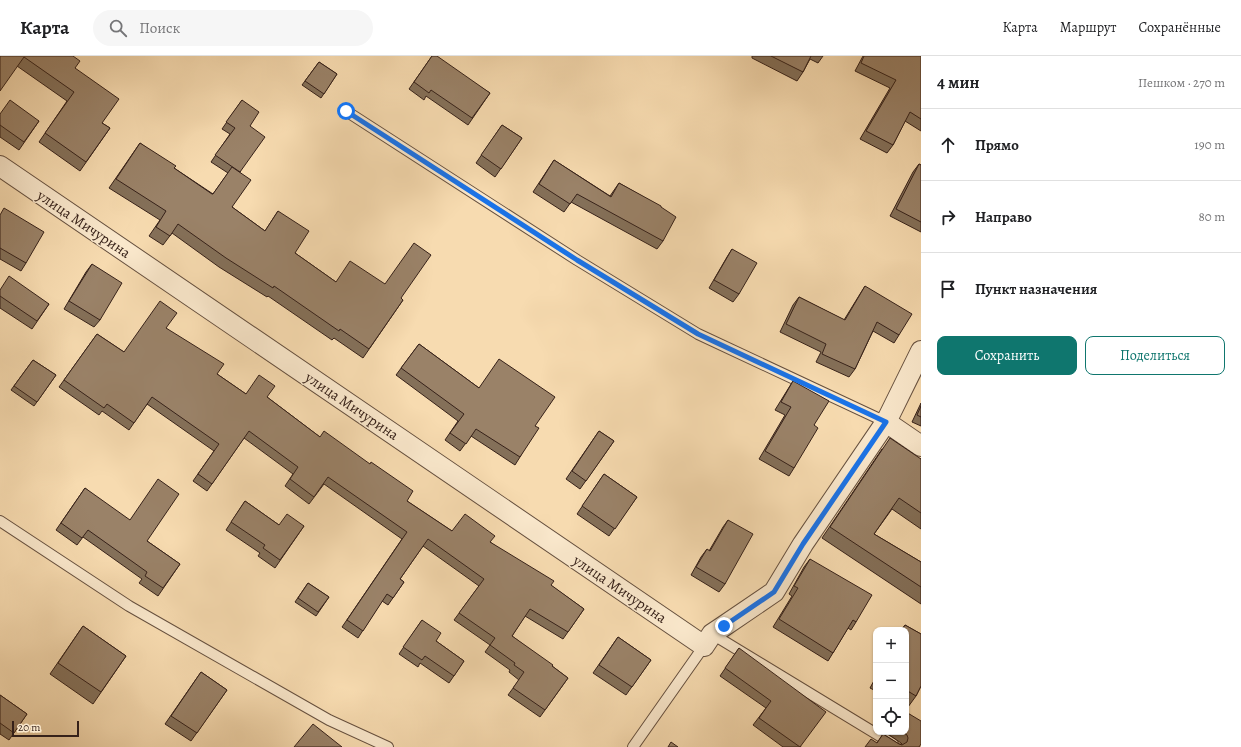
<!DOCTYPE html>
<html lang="ru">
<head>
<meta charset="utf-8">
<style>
  body { margin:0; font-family:Alegreya,serif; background:#f6f6f6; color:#202124 }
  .controls { position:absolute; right:12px; bottom:12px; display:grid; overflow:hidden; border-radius:8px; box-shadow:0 1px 3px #0004 }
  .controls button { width:36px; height:36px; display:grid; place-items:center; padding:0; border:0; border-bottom:1px solid #e0e0e0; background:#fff; color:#202124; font:20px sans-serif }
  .scale { position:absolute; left:12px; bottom:10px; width:67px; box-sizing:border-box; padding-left:4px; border:2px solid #362119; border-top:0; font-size:11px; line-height:14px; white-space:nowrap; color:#362119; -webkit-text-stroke:3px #fae8cc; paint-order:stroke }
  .stop { position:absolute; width:12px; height:12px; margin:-9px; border:3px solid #1a73e8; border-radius:50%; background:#fff }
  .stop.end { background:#1a73e8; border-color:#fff; box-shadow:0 1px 4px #0008 }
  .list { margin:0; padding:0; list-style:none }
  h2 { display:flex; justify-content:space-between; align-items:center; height:52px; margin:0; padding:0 16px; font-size:17px }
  h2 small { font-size:13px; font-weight:400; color:#757577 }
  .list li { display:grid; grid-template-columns:26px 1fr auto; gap:12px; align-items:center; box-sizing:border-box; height:72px; padding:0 16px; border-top:1px solid #e0e0e0 }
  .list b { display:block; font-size:15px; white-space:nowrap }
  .list em { font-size:13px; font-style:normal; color:#757577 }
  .actions { display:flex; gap:8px; padding:12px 16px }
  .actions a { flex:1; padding:9px 0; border:1px solid #0f766e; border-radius:8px; text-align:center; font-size:14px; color:#0f766e }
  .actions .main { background:#0f766e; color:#fff }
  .icon { flex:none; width:22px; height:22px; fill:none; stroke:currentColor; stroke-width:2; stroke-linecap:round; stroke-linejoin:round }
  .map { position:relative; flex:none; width:921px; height:691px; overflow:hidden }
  header { display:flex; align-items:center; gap:24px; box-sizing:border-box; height:56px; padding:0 20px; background:#fff; border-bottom:1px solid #e0e0e0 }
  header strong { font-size:19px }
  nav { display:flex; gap:22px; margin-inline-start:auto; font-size:14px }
  .search { width:280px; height:36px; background:#f6f6f6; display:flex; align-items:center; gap:10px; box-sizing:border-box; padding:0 14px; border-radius:22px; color:#757577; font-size:15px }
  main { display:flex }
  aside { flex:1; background:#fff }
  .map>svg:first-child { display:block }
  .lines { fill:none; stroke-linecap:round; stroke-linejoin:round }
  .lane-casing { stroke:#66503f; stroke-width:12 }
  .street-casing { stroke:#66503f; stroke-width:22 }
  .lane { stroke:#fae8cc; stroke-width:10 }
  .street { stroke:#fae8cc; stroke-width:20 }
  .wall { fill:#847059; stroke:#362119 }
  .building { fill:#9a8268; stroke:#362119 }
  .route { stroke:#1a73e8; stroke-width:5 }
  .labels { text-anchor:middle; stroke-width:3; stroke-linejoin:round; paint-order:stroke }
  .street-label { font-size:15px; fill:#362119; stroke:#fae8cc }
</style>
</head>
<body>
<header>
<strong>Карта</strong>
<div class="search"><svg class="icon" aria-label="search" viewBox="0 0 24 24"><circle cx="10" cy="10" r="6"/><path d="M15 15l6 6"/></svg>Поиск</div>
<nav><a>Карта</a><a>Маршрут</a><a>Сохранённые</a></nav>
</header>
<main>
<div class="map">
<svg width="921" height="691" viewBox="0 0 921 691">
  <rect width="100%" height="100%" fill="#f7dbb0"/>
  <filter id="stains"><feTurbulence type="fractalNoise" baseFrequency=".005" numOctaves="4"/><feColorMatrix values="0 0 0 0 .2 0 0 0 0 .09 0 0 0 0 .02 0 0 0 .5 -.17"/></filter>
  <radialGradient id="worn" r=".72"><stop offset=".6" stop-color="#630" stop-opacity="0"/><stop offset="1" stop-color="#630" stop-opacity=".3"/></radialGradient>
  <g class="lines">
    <g class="lane-casing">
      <g id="lane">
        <polyline points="346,55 577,204 698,278 886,366"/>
        <polyline points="0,465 129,550 329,664 388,691"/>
        <polyline points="712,578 893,688"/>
        <polyline points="633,691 704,590"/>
      </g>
    </g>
    <g class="street-casing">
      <g id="street">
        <polyline points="0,110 704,590 712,578 724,570 774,536 803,488 886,366 921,295"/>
        <polyline points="886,366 921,390"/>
      </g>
    </g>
    <use href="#lane" class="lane"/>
    <use href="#street" class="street"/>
  </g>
  <g class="wall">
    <polygon points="0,0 73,0 75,12 102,67 110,72 80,115 39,86 67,45 17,10"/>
    <polygon points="432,0 490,37 468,69 426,40 424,44 409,33"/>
    <polygon points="752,0 823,0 818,7 810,3 803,16 797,25 752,2"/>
    <polygon points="863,0 921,0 921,75 905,65 893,89 887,97 860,83 890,32 855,15"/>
    <polygon points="319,6 337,18 321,42 302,29"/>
    <polygon points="242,44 250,70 240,116 232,151 265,175 278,155 295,197 336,226 401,242 403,244 363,302 334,282 332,284 268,240 267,241 219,211 172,177 163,189 149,180 160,164 109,132 140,87 174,112 213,138 228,117 211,106 230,78 222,73"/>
    <polygon points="0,58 39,65 19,94 0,81"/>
    <polygon points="502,69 522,82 495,121 476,107"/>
    <polygon points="554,104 610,140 619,127 661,151 663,185 657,193 571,146 564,156 533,136"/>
    <polygon points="919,108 921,109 921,176 890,160 913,116"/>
    <polygon points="0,159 26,207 21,215 0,203"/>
    <polygon points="732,193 739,238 733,246 709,232 727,201"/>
    <polygon points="92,208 100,264 94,271 64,253 86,216"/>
    <polygon points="865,230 899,279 894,287 873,275 855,313 849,321 816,306 821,296 780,276 793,249 799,241 844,264 860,238"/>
    <polygon points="0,234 49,248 32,273 0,252"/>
    <polygon points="166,272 217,318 246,338 267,341 320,381 407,445 452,475 490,486 584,553 563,583 525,560 512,580 568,622 540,661 508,639 519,624 509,616 510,614 485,596 490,589 454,564 479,530 423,490 400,523 404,526 388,549 382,545 358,582 342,571 402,483 324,428 309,448 285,430 293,418 244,382 207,435 193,425 214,395 147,348 129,374 102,355 99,359 59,331 97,278 124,296"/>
    <polygon points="419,288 479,332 535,370 520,401 515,409 471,380 460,395 445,384 458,365 396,319"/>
    <polygon points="33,304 56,319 34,350 11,334"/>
    <polygon points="793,325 814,369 794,412 789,420 759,403 785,359 775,354 788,333"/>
    <polygon points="921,347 921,370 912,366"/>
    <polygon points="599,375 614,385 580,433 566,423"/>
    <polygon points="882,393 921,403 921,473 892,453 874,478 921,506 921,548 822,482"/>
    <polygon points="604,418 637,441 609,480 577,458"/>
    <polygon points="85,432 147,485 180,508 158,540 139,527 142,523 83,481 77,489 56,474"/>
    <polygon points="245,445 279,469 304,470 275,512 258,500 260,497 226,474"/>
    <polygon points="728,464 725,528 719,536 691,519 701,501 707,493 709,495 723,471"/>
    <polygon points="810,503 856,566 851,574 848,572 828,605 773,571 792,540 789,538 804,511"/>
    <polygon points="308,527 329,541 316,560 295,546"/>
    <polygon points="422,564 436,585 464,605 449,627 420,607 418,611 399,598"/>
    <polygon points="905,569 921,578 921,630 916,640 908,651 906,650 906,574 901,574"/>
    <polygon points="83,570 126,600 93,648 50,618"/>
    <polygon points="618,581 651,604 626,639 593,617"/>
    <polygon points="739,592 801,691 783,691 753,669 766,652 720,620"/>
    <polygon points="201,616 227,634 191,685 165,668"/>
    <polygon points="876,621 876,635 870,632"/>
    <polygon points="0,639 27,658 9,684 0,678"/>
    <polygon points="885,676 906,676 919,691 877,687 883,678 899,688 902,688 901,687"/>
  </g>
  <g class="building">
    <polygon points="0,0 73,0 80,5 75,12 119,43 102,67 110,72 86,106 45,77 74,36 24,1 0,35"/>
    <polygon points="432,0 437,0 490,37 472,62 431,34 429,37 414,26"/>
    <polygon points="771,0 811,0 803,16"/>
    <polygon points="864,0 921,0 921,63 910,56 893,89 866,75 896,24 861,7"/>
    <polygon points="319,6 337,18 324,38 305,25"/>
    <polygon points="10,44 39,65 24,86 0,69 0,58"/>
    <polygon points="242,44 259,56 250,70 265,81 240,116 215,99 235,72 226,66"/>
    <polygon points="502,69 522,82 501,113 481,99"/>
    <polygon points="140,87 176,110 174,112 212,138 213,138 232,111 251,124 232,151 265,175 278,155 309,175 295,197 336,226 350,205 385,228 414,187 431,199 401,242 403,244 369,293 340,273 339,275 274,230 273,232 226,202 178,168 170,180 156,171 166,155 116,123"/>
    <polygon points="554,104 611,141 619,127 661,150 661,151 676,161 663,185 577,138 570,148 539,128"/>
    <polygon points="919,108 921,109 921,166 896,153"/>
    <polygon points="4,152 44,176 26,207 0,192 0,159"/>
    <polygon points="732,193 757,207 739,238 714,224"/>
    <polygon points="92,208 122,227 100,264 69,245"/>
    <polygon points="9,220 49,248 37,265 0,240 0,234"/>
    <polygon points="865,230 912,258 899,279 877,266 855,313 822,298 826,288 786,268 799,241 845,264"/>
    <polygon points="160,245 177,257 166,272 224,308 217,318 246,338 259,319 275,330 267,341 320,381 324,375 370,408 371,406 413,435 407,445 452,475 465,458 495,480 490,486 554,525 551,529 584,553 568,576 530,553 512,580 553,609 552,610 568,622 545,654 513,632 524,616 514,609 515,607 490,589 495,582 459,557 484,523 428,483 400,523 404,526 393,542 387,538 363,575 347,564 407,476 328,421 314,441 290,423 298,411 249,375 212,428 198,418 219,388 152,341 134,367 107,348 104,352 64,324 97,278 124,296"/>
    <polygon points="419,288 479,332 499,303 555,341 535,370 539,372 520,401 476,373 466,388 450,377 464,358 401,312"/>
    <polygon points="33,304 56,319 37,346 14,330"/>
    <polygon points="793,325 829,345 814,369 818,372 794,412 765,395 791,351 781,346"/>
    <polygon points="921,350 921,361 917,359"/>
    <polygon points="599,375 614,385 586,425 572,415"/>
    <polygon points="890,382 921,403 921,457 899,442 874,478 921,506 921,531 830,471"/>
    <polygon points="604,418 637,441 615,473 582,450"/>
    <polygon points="158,423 179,438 147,485 180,508 163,532 145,520 147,516 88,474 82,482 61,467 85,432 130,464"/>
    <polygon points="245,445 279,469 287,458 304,470 280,504 263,492 265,489 231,466"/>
    <polygon points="728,464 753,478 725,528 696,511 707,493 710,495"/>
    <polygon points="810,503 872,539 856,566 853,564 833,597 779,563 798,532 794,530"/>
    <polygon points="308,527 329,541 318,556 298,542"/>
    <polygon points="422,564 441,577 436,585 464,605 454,620 425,600 422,604 403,591"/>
    <polygon points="905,569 921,578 921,630 916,640 906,634 906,574 902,574"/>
    <polygon points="83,570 126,600 101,636 58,607"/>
    <polygon points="618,581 651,604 632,631 599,609"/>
    <polygon points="739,592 826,656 800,691 759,662 771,645 725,612"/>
    <polygon points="201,616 227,634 197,677 171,660"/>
    <polygon points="0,639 27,658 14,677 0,667"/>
    <polygon points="906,656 921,665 921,688 919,691 865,691 871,683 877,687 883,678 899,688 902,689 907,686 908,682 907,679 903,676 906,676"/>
    <polygon points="313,668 342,691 294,691"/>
    <polygon points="671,686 678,691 668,691"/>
  </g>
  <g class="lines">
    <polyline class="route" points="346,55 577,204 698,278 886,366 803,488 774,536 724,570"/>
  </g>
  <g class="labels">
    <g class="street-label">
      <text transform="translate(84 168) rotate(34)" y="5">улица Мичурина</text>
      <text transform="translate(352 350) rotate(34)" y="5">улица Мичурина</text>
      <text transform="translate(620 533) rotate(34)" y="5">улица Мичурина</text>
    </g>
  </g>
  <rect width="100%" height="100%" filter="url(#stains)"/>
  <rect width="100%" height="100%" fill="url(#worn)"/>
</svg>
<div class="controls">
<button>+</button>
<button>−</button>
<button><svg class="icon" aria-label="locate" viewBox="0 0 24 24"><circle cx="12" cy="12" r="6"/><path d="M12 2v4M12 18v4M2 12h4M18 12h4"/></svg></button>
</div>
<div class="scale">20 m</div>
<div class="stop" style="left:346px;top:55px"></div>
<div class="stop end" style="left:724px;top:570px"></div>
</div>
<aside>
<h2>4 мин<small>Пешком · 270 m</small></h2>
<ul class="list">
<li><svg class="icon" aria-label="ahead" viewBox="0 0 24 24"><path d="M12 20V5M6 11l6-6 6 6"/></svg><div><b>Прямо</b></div><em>190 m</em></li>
<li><svg class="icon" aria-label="right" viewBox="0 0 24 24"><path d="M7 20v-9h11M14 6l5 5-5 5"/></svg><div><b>Направо</b></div><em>80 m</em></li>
<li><svg class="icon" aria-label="arrive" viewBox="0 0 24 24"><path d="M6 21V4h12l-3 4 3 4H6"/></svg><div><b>Пункт назначения</b></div></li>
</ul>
<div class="actions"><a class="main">Сохранить</a><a>Поделиться</a></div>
</aside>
</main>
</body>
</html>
